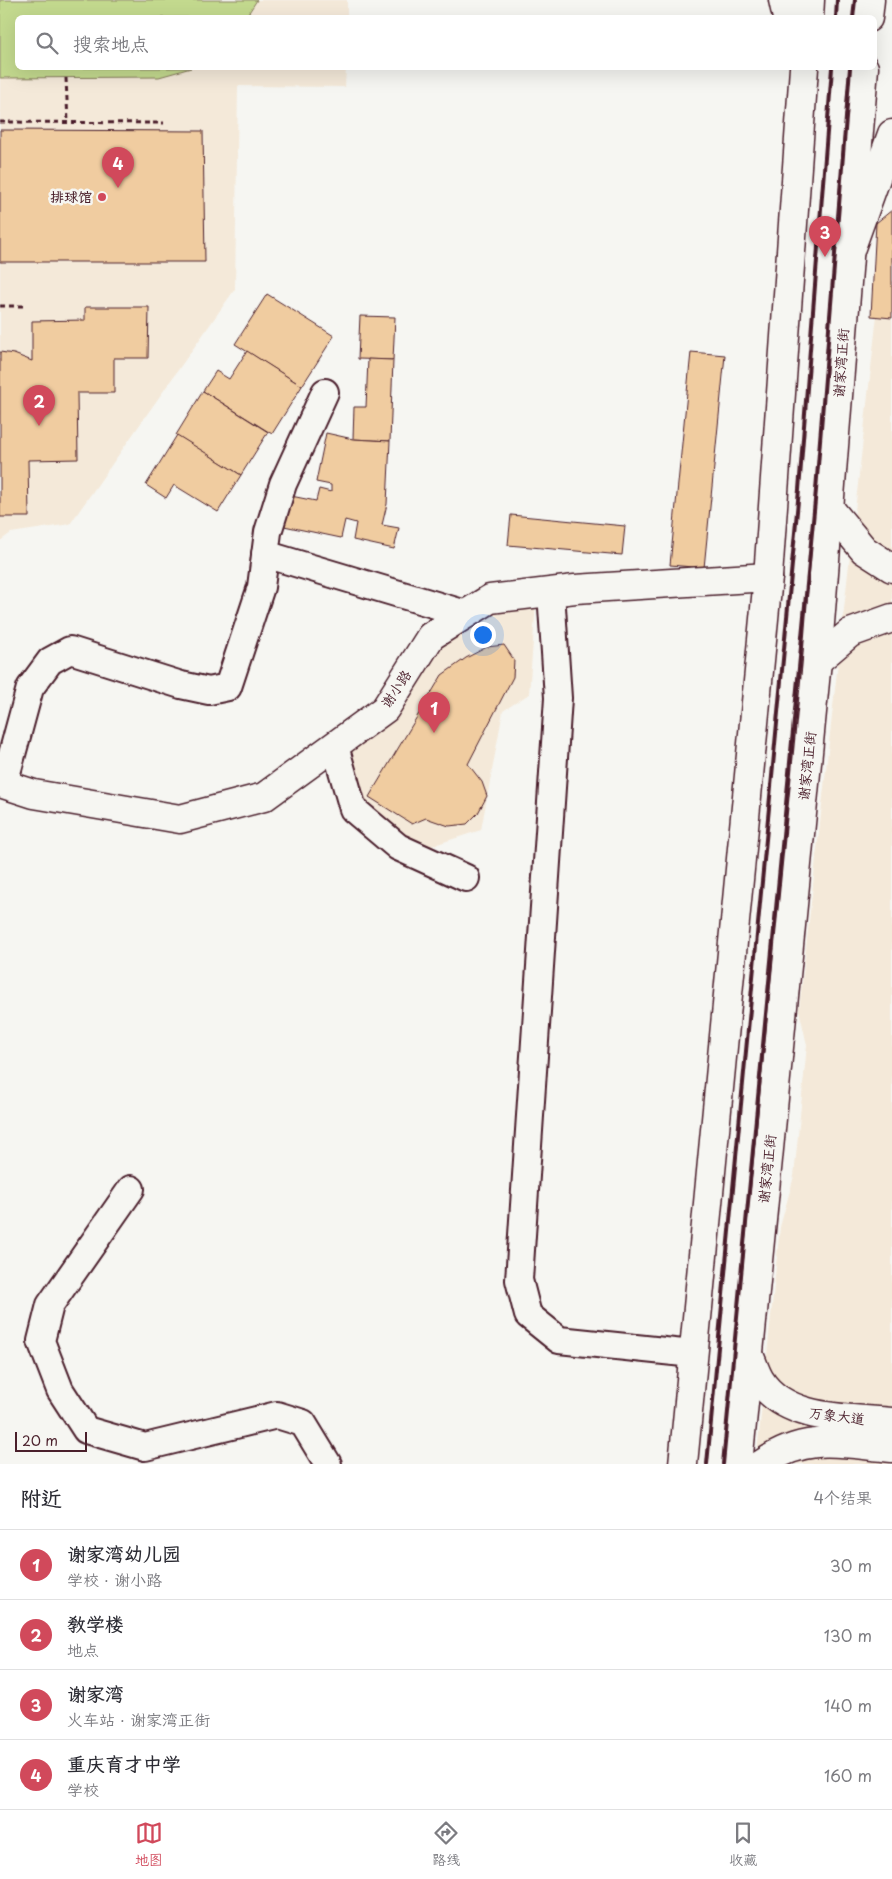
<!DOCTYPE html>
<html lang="zh">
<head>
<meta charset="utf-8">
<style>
  body { margin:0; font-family:"Playpen Sans","LXGW WenKai TC",sans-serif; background:#f2f2f3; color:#2b2b33 }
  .scale { position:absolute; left:15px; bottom:12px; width:72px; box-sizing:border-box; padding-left:5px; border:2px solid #4a1f2b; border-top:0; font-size:14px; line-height:18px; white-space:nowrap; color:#4a1f2b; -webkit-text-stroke:4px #f6f6f2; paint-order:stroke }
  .you { position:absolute; left:482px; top:634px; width:18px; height:18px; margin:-12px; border:4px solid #fff; border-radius:50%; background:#1a73e8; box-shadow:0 0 0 8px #1a73e833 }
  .badge { display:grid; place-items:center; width:32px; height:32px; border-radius:50%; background:#d1495b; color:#fff; font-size:16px; font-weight:700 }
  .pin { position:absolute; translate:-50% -41px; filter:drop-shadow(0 1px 2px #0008) }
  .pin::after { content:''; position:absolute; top:26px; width:18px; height:15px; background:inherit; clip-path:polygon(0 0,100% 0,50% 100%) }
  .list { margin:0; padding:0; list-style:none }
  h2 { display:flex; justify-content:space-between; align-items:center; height:65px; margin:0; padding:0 20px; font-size:21px }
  h2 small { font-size:16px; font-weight:400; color:#7c7c81 }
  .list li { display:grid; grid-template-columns:32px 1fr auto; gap:15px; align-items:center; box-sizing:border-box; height:70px; padding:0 20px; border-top:1px solid #e1e1e2 }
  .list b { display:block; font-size:19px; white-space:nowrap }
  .list p { margin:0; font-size:16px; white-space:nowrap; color:#7c7c81 }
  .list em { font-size:16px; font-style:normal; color:#7c7c81 }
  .icon { flex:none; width:28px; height:28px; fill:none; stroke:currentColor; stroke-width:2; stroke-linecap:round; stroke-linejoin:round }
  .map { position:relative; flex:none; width:892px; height:1464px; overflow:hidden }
  .search { position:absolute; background:#fff; box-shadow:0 5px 20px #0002; left:15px; right:15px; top:15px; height:55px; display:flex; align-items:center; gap:12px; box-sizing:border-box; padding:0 18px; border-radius:8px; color:#7c7c81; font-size:19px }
  .sheet { height:345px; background:#fff }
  nav { display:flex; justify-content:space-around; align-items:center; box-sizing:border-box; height:70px; border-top:1px solid #e1e1e2; background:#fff; font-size:14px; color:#7c7c81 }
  nav a { display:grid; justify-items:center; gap:2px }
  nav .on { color:#d1495b }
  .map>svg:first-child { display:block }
  .built { fill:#f4e9d9 }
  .pitch { fill:#c3d98e; stroke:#867c5c }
  .building { fill:#f0cca0; stroke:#4a1f2b }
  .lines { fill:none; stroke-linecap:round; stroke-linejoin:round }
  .minor-casing { stroke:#4a1f2b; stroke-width:30 }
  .tertiary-casing { stroke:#4a1f2b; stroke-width:31 }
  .secondary-casing { stroke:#4a1f2b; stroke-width:31 }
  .primary-casing { stroke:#4a1f2b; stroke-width:31 }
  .trunk-casing { stroke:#4a1f2b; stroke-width:31 }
  .path { stroke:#4a1f2b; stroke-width:3; stroke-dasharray:5 4; stroke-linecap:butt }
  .minor { stroke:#f6f6f2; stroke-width:26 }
  .tertiary { stroke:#f6f6f2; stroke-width:28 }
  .secondary { stroke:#f6f6f2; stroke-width:28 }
  .primary { stroke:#f6f6f2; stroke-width:28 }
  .trunk { stroke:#f6f6f2; stroke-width:28 }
  .rail { stroke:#4a1f2b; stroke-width:4 }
  .poi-dot { fill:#d1495b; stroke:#f6f6f2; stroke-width:2 }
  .labels { text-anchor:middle; stroke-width:5; stroke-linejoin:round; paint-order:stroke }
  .poi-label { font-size:14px; font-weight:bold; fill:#4a1f2b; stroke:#f6f6f2; text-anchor:end }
  .street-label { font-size:14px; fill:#4a1f2b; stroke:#f6f6f2 }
</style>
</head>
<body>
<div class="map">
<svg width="892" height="1464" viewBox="0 0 892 1464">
  <rect width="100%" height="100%" fill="#f6f6f2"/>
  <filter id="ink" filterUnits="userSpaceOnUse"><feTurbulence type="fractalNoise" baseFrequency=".02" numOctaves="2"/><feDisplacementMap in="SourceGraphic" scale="10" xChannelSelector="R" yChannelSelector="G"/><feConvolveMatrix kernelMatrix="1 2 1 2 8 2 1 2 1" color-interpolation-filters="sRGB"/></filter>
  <g filter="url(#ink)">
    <g class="built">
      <polygon points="0,0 347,0 347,17 18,18 18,68 346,68 345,87 238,86 235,289 70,524 11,533 0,541"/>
      <polygon points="892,244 892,1464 756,1464 780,1227 794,1176 807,1045 799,1010 880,288"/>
      <polygon points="536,602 529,694 503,711 481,830 422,849 360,807 344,753 438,641 492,607"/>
    </g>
    <polygon class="pitch" points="0,0 257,0 246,17 18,18 18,68 191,68 159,77 0,78"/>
    <g class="building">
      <polygon points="0,130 203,131 205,262 0,262"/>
      <polygon points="892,210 892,318 871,316 876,223"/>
      <polygon points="267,294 334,336 302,386 235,344"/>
      <polygon points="85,307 149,307 148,358 114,358 114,393 77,393 78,459 28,460 29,517 0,517 0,352 14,354 32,361 32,321 85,320"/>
      <polygon points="360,316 395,317 393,360 358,359"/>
      <polygon points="247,351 302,386 272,434 203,391 216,371 229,379"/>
      <polygon points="691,352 725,355 704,568 670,565"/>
      <polygon points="368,359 393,360 390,441 353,439 354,407 366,407"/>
      <polygon points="203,391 268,432 241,475 176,435"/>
      <polygon points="326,433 353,439 390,441 387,504 382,525 399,528 394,549 353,540 356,523 345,520 341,538 284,526 291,496 316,501 319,489 331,492 331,485 316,482"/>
      <polygon points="177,435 241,475 218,512 174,485 166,498 146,485"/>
      <polygon points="511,515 625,526 622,555 508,545"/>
      <polygon points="504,645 514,660 513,677 468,764 482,782 487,796 478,813 467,824 449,826 426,818 412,824 369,797 442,675 466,658 487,647"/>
    </g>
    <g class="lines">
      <g class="minor-casing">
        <g id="minor">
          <polyline points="265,554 466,614"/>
          <polyline points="551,592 558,698 519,1280 528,1315 559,1340 693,1354"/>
          <polyline points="335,746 353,809 398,847 466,878"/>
          <polyline points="4,784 30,688 50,661 70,650 181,685 209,691 228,687 261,587 268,532 283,484 325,392"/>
          <polyline points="131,1189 50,1305 41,1341 60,1390 86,1430 145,1447 277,1415 303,1423 328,1464"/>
        </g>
      </g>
      <g class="tertiary-casing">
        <g id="tertiary">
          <polyline points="830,509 864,550 892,568"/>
          <polyline points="817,661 850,633 892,618"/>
          <polyline points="0,783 34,794 180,819 264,797 385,709 431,636 490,599 575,589 768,577"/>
        </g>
      </g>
      <g class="secondary-casing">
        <g id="secondary">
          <path d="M749,1355C753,1363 755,1372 760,1380C785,1421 850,1418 892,1422"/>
          <path d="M762,1464C807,1432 842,1444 892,1448"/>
        </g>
      </g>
      <g class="primary-casing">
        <g id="primary">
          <polyline points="809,18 810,0"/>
          <polyline points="868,18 870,0"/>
          <polyline points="683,1464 768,577 804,68"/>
          <polyline points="738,1464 817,661 864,68"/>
        </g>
      </g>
      <g class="trunk-casing">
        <g id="trunk">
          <polyline points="783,0 787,18"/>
          <polyline points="849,253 892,134"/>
        </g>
      </g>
      <g class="path">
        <polyline points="66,78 68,122"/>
        <polyline points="0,122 164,123"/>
        <polyline points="0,306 26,306"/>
      </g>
      <use href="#minor" class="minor"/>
      <use href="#tertiary" class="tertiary"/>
      <use href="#secondary" class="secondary"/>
      <use href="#primary" class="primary"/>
      <use href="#trunk" class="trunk"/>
      <g class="rail">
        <polyline points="836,18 837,0"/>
        <polyline points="853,18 855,0"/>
        <polyline points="707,1464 799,490 832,68"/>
        <polyline points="723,1464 816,490 850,68"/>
      </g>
    </g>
  </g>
  <circle class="poi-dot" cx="102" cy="197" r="5"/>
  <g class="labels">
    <g class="poi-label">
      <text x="92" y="202">排球馆</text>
    </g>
    <g class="street-label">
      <text transform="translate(841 363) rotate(-86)" y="5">谢家湾正街</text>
      <text transform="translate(396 689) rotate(-56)" y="5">谢小路</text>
      <text transform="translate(807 766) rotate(-84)" y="5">谢家湾正街</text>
      <text transform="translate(767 1169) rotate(-84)" y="5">谢家湾正街</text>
      <text transform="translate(837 1416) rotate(7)" y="5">万象大道</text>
    </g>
  </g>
</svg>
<div class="scale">20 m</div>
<div class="you"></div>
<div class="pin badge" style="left:434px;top:733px">1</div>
<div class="pin badge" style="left:39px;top:426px">2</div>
<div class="pin badge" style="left:825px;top:257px">3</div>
<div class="pin badge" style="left:118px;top:188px">4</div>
<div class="search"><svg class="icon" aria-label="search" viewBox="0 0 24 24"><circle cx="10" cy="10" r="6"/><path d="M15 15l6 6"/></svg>搜索地点</div>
</div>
<section class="sheet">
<h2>附近<small>4个结果</small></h2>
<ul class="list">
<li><span class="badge">1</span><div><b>谢家湾幼儿园</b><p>学校 · 谢小路</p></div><em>30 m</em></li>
<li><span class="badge">2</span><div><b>教学楼</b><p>地点</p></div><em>130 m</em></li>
<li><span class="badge">3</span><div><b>谢家湾</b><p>火车站 · 谢家湾正街</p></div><em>140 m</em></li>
<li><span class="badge">4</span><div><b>重庆育才中学</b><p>学校</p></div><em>160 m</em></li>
</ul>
</section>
<nav>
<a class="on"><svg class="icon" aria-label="map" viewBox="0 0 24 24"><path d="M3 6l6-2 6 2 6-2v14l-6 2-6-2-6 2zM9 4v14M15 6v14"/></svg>地图</a>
<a><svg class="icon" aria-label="directions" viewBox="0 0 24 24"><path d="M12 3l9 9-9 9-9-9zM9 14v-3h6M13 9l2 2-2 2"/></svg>路线</a>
<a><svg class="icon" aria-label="saved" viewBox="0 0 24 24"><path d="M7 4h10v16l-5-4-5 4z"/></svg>收藏</a>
</nav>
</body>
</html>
